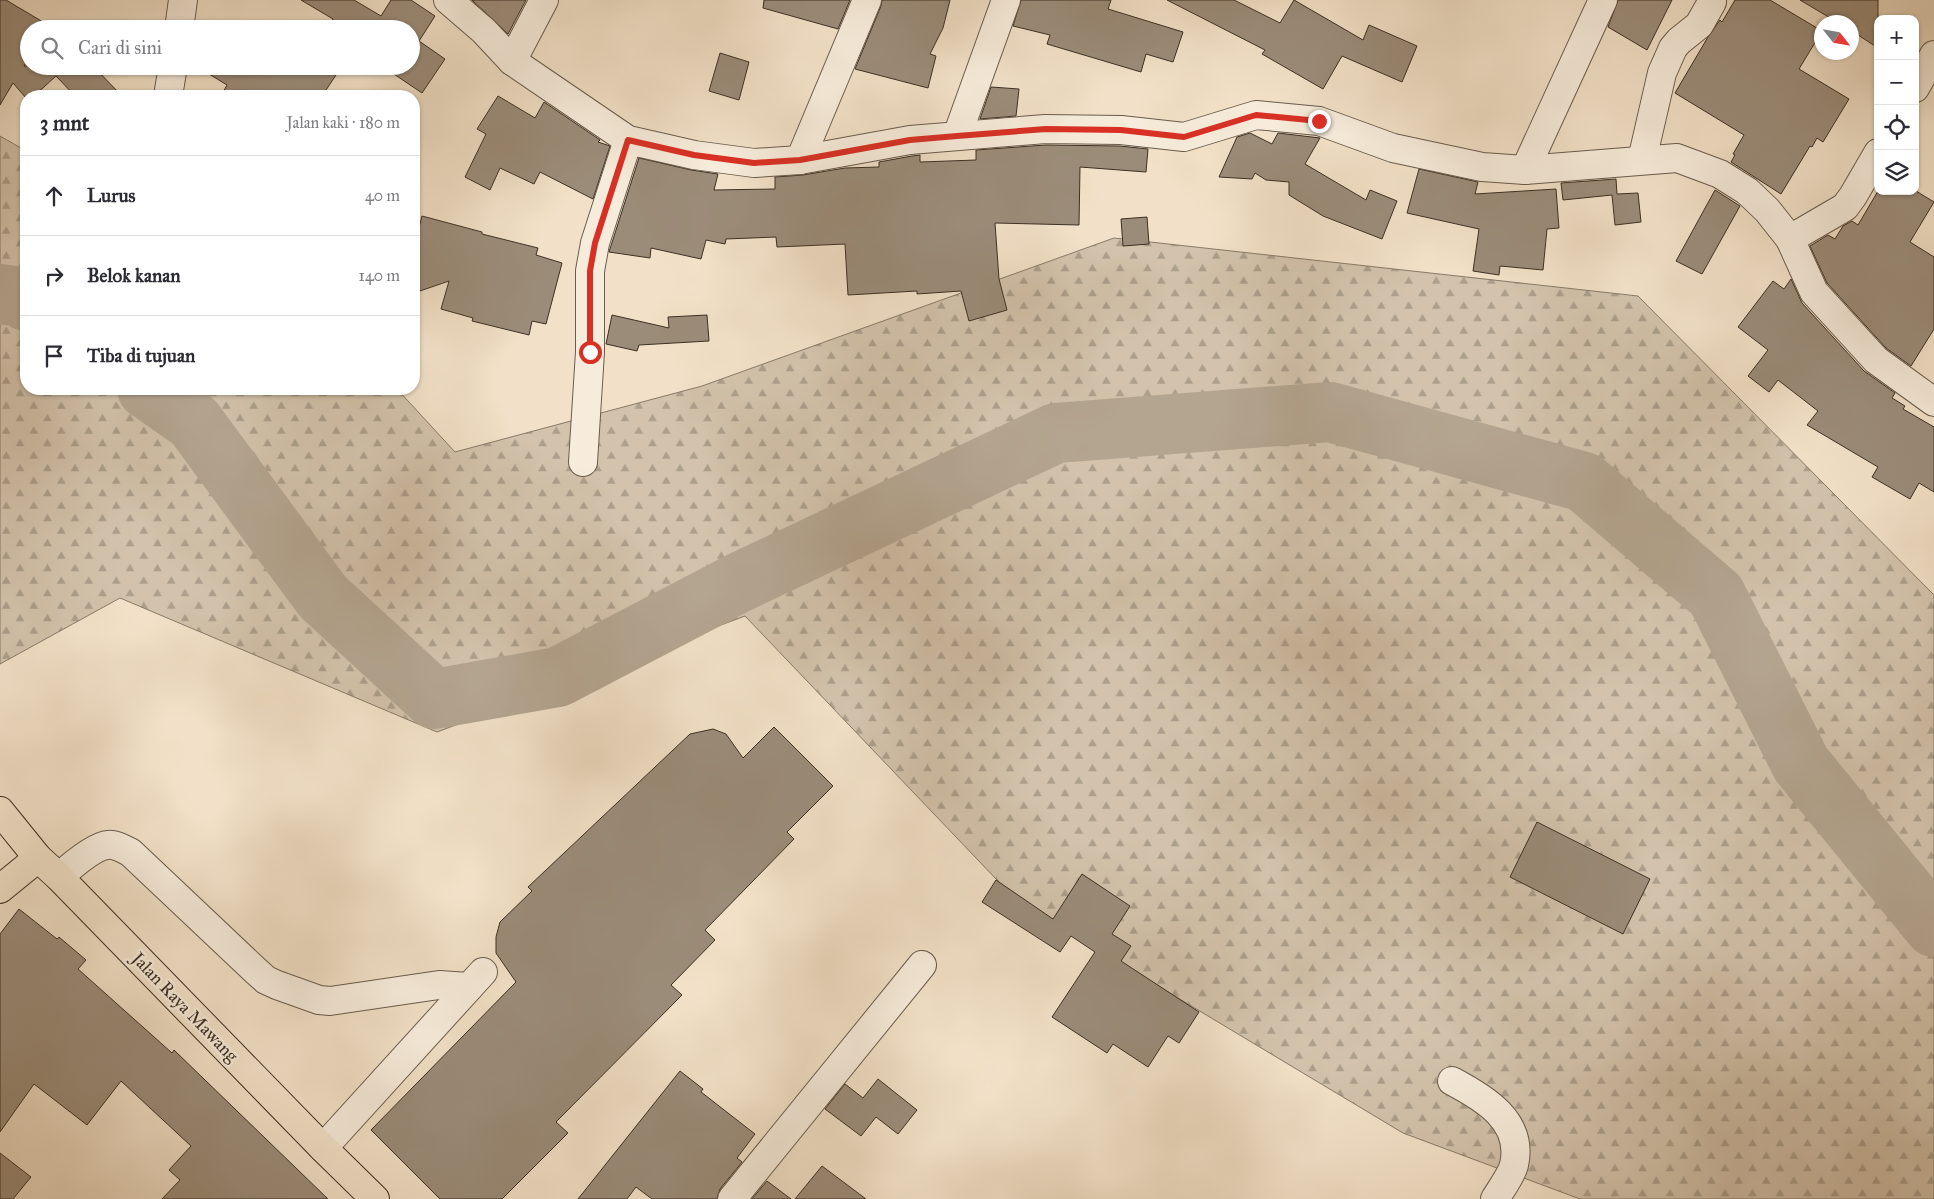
<!DOCTYPE html>
<html lang="id">
<head>
<meta charset="utf-8">
<style>
  body { margin:0; font-family:"IM FELL Great Primer",serif; background:#f7f7f7; color:#2b2b33 }
  .controls { position:absolute; right:15px; top:15px; display:grid; overflow:hidden; border-radius:10px; box-shadow:0 1px 4px #0004 }
  .controls button { width:45px; height:45px; display:grid; place-items:center; padding:0; border:0; border-bottom:1px solid #e1e1e2; background:#fff; color:#2b2b33; font:25px sans-serif }
  .compass { position:absolute; left:1814px; top:15px; width:45px; height:45px; border-radius:50%; background:#fff; box-shadow:0 1px 4px #0004; rotate:121deg }
  .stop { position:absolute; width:15px; height:15px; margin:-11px; border:4px solid #d93025; border-radius:50%; background:#fff }
  .stop.end { background:#d93025; border-color:#fff; box-shadow:0 1px 5px #0008 }
  .list { margin:0; padding:0; list-style:none }
  h2 { display:flex; justify-content:space-between; align-items:center; height:65px; margin:0; padding:0 20px; font-size:21px }
  h2 small { font-size:16px; font-weight:400; color:#7c7c81 }
  .list li { display:grid; grid-template-columns:32px 1fr auto; gap:15px; align-items:center; box-sizing:border-box; height:80px; padding:0 20px; border-top:1px solid #e1e1e2 }
  .list b { display:block; font-size:19px; white-space:nowrap }
  .list em { font-size:16px; font-style:normal; color:#7c7c81 }
  .icon { flex:none; width:28px; height:28px; fill:none; stroke:currentColor; stroke-width:2; stroke-linecap:round; stroke-linejoin:round }
  .map { position:relative; flex:none; width:1934px; height:1199px; overflow:hidden }
  .search { position:absolute; background:#fff; box-shadow:0 1px 4px #0004; left:20px; top:20px; width:400px; height:55px; display:flex; align-items:center; gap:12px; box-sizing:border-box; padding:0 18px; border-radius:28px; color:#7c7c81; font-size:19px }
  .panel { position:absolute; background:#fff; box-shadow:0 1px 4px #0004; left:20px; top:90px; width:400px; height:305px; border-radius:20px }
  .map>svg:first-child { display:block }
  .forest { fill:url(#forest-firs); stroke:#887a68 }
  .lines { fill:none; stroke-linecap:round; stroke-linejoin:round }
  .river { stroke:#b4a590; stroke-width:60 }
  .building { fill:#9b8c79; stroke:#3c3024 }
  .minor-casing { stroke:#6a5c4d; stroke-width:30 }
  .major-casing { stroke:#3c3024; stroke-width:30 }
  .minor { stroke:#f7ecdb; stroke-width:28 }
  .major { stroke:#f2e1c8; stroke-width:28 }
  .route { stroke:#d93025; stroke-width:6 }
  .labels { text-anchor:middle; stroke-width:5; stroke-linejoin:round; paint-order:stroke }
  .street-label { font-size:18px; fill:#3c3024; stroke:#f7ecdb }
</style>
</head>
<body>
<div class="map">
<svg width="1934" height="1199" viewBox="0 0 1934 1199">
  <defs>
    <pattern id="forest-firs" width="22" height="20" patternUnits="userSpaceOnUse" patternTransform="scale(1.25)"><rect width="22" height="20" fill="#d3c3ac"/><path d="M5 1l3.5 6h-7zM16 11l3.5 6h-7z" fill="#ac9f8c"/></pattern>
  </defs>
  <rect width="100%" height="100%" fill="#f2e1c8"/>
  <filter id="stains"><feTurbulence type="fractalNoise" baseFrequency=".004" numOctaves="4"/><feColorMatrix values="0 0 0 0 .2 0 0 0 0 .09 0 0 0 0 .02 0 0 0 .5 -.17"/></filter>
  <radialGradient id="worn" r=".72"><stop offset=".6" stop-color="#630" stop-opacity="0"/><stop offset="1" stop-color="#630" stop-opacity=".3"/></radialGradient>
  <polygon class="forest" points="0,136 26,151 26,389 397,389 455,452 702,386 1114,238 1638,296 1934,595 1934,1199 1580,1199 1403,1133 1018,902 745,616 437,732 120,598 0,664"/>
  <g class="lines">
    <g class="river">
      <polyline points="0,294 21,297 26,301"/>
      <polyline points="147,389 194,422 323,597 434,699 558,677 738,583 1056,433 1330,412 1584,482 1716,595 1801,764 1934,927"/>
    </g>
  </g>
  <g class="building">
    <polygon points="0,0 6,0 48,25 46,29 29,29 29,58 24,66 93,66 122,96 75,96 56,76 34,96 26,96 26,98 13,83 0,105"/>
    <polygon points="301,0 354,0 381,16 391,0 411,0 435,16 419,41 445,59 422,93 382,66 411,66 411,29 328,29 333,19"/>
    <polygon points="472,0 526,0 508,34"/>
    <polygon points="764,0 850,0 838,29 763,8"/>
    <polygon points="882,0 950,0 943,28 930,54 936,56 928,88 855,69 881,6"/>
    <polygon points="1021,0 1111,0 1108,9 1183,32 1173,62 1146,54 1141,72 1047,44 1050,35 1013,26"/>
    <polygon points="1167,0 1234,0 1280,23 1294,0 1363,40 1369,25 1417,46 1402,82 1342,56 1323,89 1262,54 1265,50"/>
    <polygon points="1618,0 1672,0 1647,50 1608,27"/>
    <polygon points="1735,0 1770,0 1822,31 1799,69 1849,99 1823,142 1817,138 1812,147 1810,146 1781,194 1731,162 1735,155 1733,154 1744,135 1675,93 1708,37 1720,20 1722,22"/>
    <polygon points="1800,0 1878,0 1878,48 1852,31 1852,22 1837,22"/>
    <polygon points="720,53 749,62 739,100 709,91"/>
    <polygon points="196,66 342,66 322,96 221,96 227,85"/>
    <polygon points="991,87 1019,89 1016,116 980,119"/>
    <polygon points="498,96 535,118 544,102 600,140 598,142 610,146 593,199 540,172 534,184 500,168 490,190 465,177 486,134 477,129"/>
    <polygon points="1250,133 1272,144 1278,133 1320,138 1305,164 1366,200 1370,190 1397,201 1382,239 1323,216 1289,195 1289,182 1266,180 1255,173 1252,179 1219,177 1237,137"/>
    <polygon points="1046,145 1120,146 1148,149 1146,172 1080,167 1079,225 995,223 999,279 1007,310 969,321 961,291 917,294 917,291 848,295 845,244 777,247 776,237 726,239 725,244 706,240 701,259 651,248 650,258 609,252 639,158 691,170 718,174 714,190 775,189 775,177 803,175 845,168 879,167 879,162 912,156 920,155 920,162 976,160 976,150"/>
    <polygon points="1419,169 1478,182 1475,194 1556,189 1559,228 1547,229 1543,270 1500,266 1499,275 1473,271 1479,229 1407,213"/>
    <polygon points="1616,179 1617,194 1638,193 1641,222 1615,225 1612,195 1563,200 1561,183"/>
    <polygon points="1715,190 1740,206 1702,274 1676,261"/>
    <polygon points="1878,191 1916,191 1934,202 1910,242 1934,257 1934,329 1911,366 1886,348 1827,283 1810,246 1828,235 1835,239 1843,226 1852,221 1858,225"/>
    <polygon points="422,216 482,232 482,234 538,248 536,255 562,263 546,324 532,321 529,335 472,321 473,318 441,309 449,281 414,293 414,246"/>
    <polygon points="1147,217 1149,244 1123,246 1121,219"/>
    <polygon points="1791,279 1802,303 1864,371 1895,393 1892,398 1905,406 1903,409 1934,427 1934,492 1919,483 1910,499 1872,477 1878,467 1807,425 1818,411 1778,380 1769,392 1748,376 1768,350 1738,327 1773,281 1784,289"/>
    <polygon points="612,315 669,328 668,317 707,315 709,341 639,345 637,351 606,344"/>
    <polygon points="774,727 833,786 787,832 794,839 705,930 715,940 671,985 682,995 556,1122 568,1133 502,1199 440,1199 371,1130 516,982 496,953 496,937 500,922 532,891 528,887 690,734 713,729 726,734 743,758"/>
    <polygon points="1537,822 1650,879 1623,934 1510,877"/>
    <polygon points="1082,874 1130,906 1112,934 1131,946 1121,961 1199,1012 1179,1043 1168,1036 1148,1067 1113,1044 1107,1053 1052,1017 1095,952 1071,936 1060,952 982,902 996,880 1053,919"/>
    <polygon points="19,909 57,939 59,937 86,960 78,969 172,1053 174,1050 328,1199 162,1199 180,1180 169,1170 191,1146 121,1081 87,1125 34,1084 0,1132 0,934"/>
    <polygon points="680,1071 703,1089 701,1092 755,1134 737,1158 742,1162 720,1189 717,1199 652,1199 636,1187 627,1199 578,1199"/>
    <polygon points="878,1079 917,1110 898,1134 876,1117 861,1136 825,1109 845,1084 863,1098"/>
    <polygon points="0,1153 31,1177 13,1199 0,1199"/>
    <polygon points="822,1166 866,1199 795,1199"/>
    <polygon points="767,1181 791,1199 752,1199"/>
  </g>
  <g class="lines">
    <g class="minor-casing">
      <g id="minor">
        <polyline points="448,0 484,31 512,61 628,140 694,155 754,163 800,160 910,140 1045,129 1121,130 1184,137 1256,115 1319,121 1393,148 1482,167 1525,170 1677,158 1720,174 1747,191 1767,210 1790,239 1814,292 1876,360 1934,402"/>
        <polyline points="179,29 183,0"/>
        <polyline points="512,61 544,0"/>
        <polyline points="1915,88 1934,55"/>
        <polyline points="168,96 173,66"/>
        <polyline points="957,136 1006,0"/>
        <polyline points="800,160 867,0"/>
        <polyline points="1642,160 1662,73 1673,48 1679,41 1699,25 1712,2"/>
        <polyline points="1525,170 1603,0"/>
        <polyline points="1790,239 1845,207 1853,196 1878,153"/>
        <polyline points="583,462 590,352 590,271 595,243 628,140"/>
        <path d="M59,877C69,868 94,846 108,845C115,844 123,849 130,852L256,971L266,980L277,985L319,1000L330,1001L439,985L469,987"/>
        <path d="M1452,1081C1484,1098 1524,1121 1514,1165C1511,1176 1501,1189 1495,1199"/>
        <polyline points="323,1148 483,972"/>
        <polyline points="732,1199 922,965"/>
      </g>
    </g>
    <g class="major-casing">
      <g id="major">
        <polyline points="0,811 38,858 59,877 323,1148 375,1199"/>
        <polyline points="0,889 38,858"/>
      </g>
    </g>
    <use href="#minor" class="minor"/>
    <use href="#major" class="major"/>
  </g>
  <g class="lines">
    <polyline class="route" points="590,352 590,271 595,243 628,140 694,155 754,163 800,160 910,140 957,136 1046,129 1121,130 1184,137 1256,115 1319,121"/>
  </g>
  <g class="labels">
    <g class="street-label">
      <text transform="translate(185 1007) rotate(46)" y="6">Jalan Raya Mawang</text>
    </g>
  </g>
  <rect width="100%" height="100%" filter="url(#stains)"/>
  <rect width="100%" height="100%" fill="url(#worn)"/>
</svg>
<div class="controls">
<button>+</button>
<button>−</button>
<button><svg class="icon" aria-label="locate" viewBox="0 0 24 24"><circle cx="12" cy="12" r="6"/><path d="M12 2v4M12 18v4M2 12h4M18 12h4"/></svg></button>
<button><svg class="icon" aria-label="layers" viewBox="0 0 24 24"><path d="M12 4l9 5-9 5-9-5zM3 14l9 5 9-5"/></svg></button>
</div>
<svg class="compass" viewBox="-18 -18 36 36"><path d="M0-13l5 13h-10z" fill="#e53935"/><path d="M0 13l5-13h-10z" fill="#7c7c81"/></svg>
<div class="stop" style="left:590px;top:352px"></div>
<div class="stop end" style="left:1319px;top:121px"></div>
<div class="search"><svg class="icon" aria-label="search" viewBox="0 0 24 24"><circle cx="10" cy="10" r="6"/><path d="M15 15l6 6"/></svg>Cari di sini</div>
<section class="panel">
<h2>3 mnt<small>Jalan kaki · 180 m</small></h2>
<ul class="list">
<li><svg class="icon" aria-label="ahead" viewBox="0 0 24 24"><path d="M12 20V5M6 11l6-6 6 6"/></svg><div><b>Lurus</b></div><em>40 m</em></li>
<li><svg class="icon" aria-label="right" viewBox="0 0 24 24"><path d="M7 20v-9h11M14 6l5 5-5 5"/></svg><div><b>Belok kanan</b></div><em>140 m</em></li>
<li><svg class="icon" aria-label="arrive" viewBox="0 0 24 24"><path d="M6 21V4h12l-3 4 3 4H6"/></svg><div><b>Tiba di tujuan</b></div></li>
</ul>
</section>
</div>
</body>
</html>
